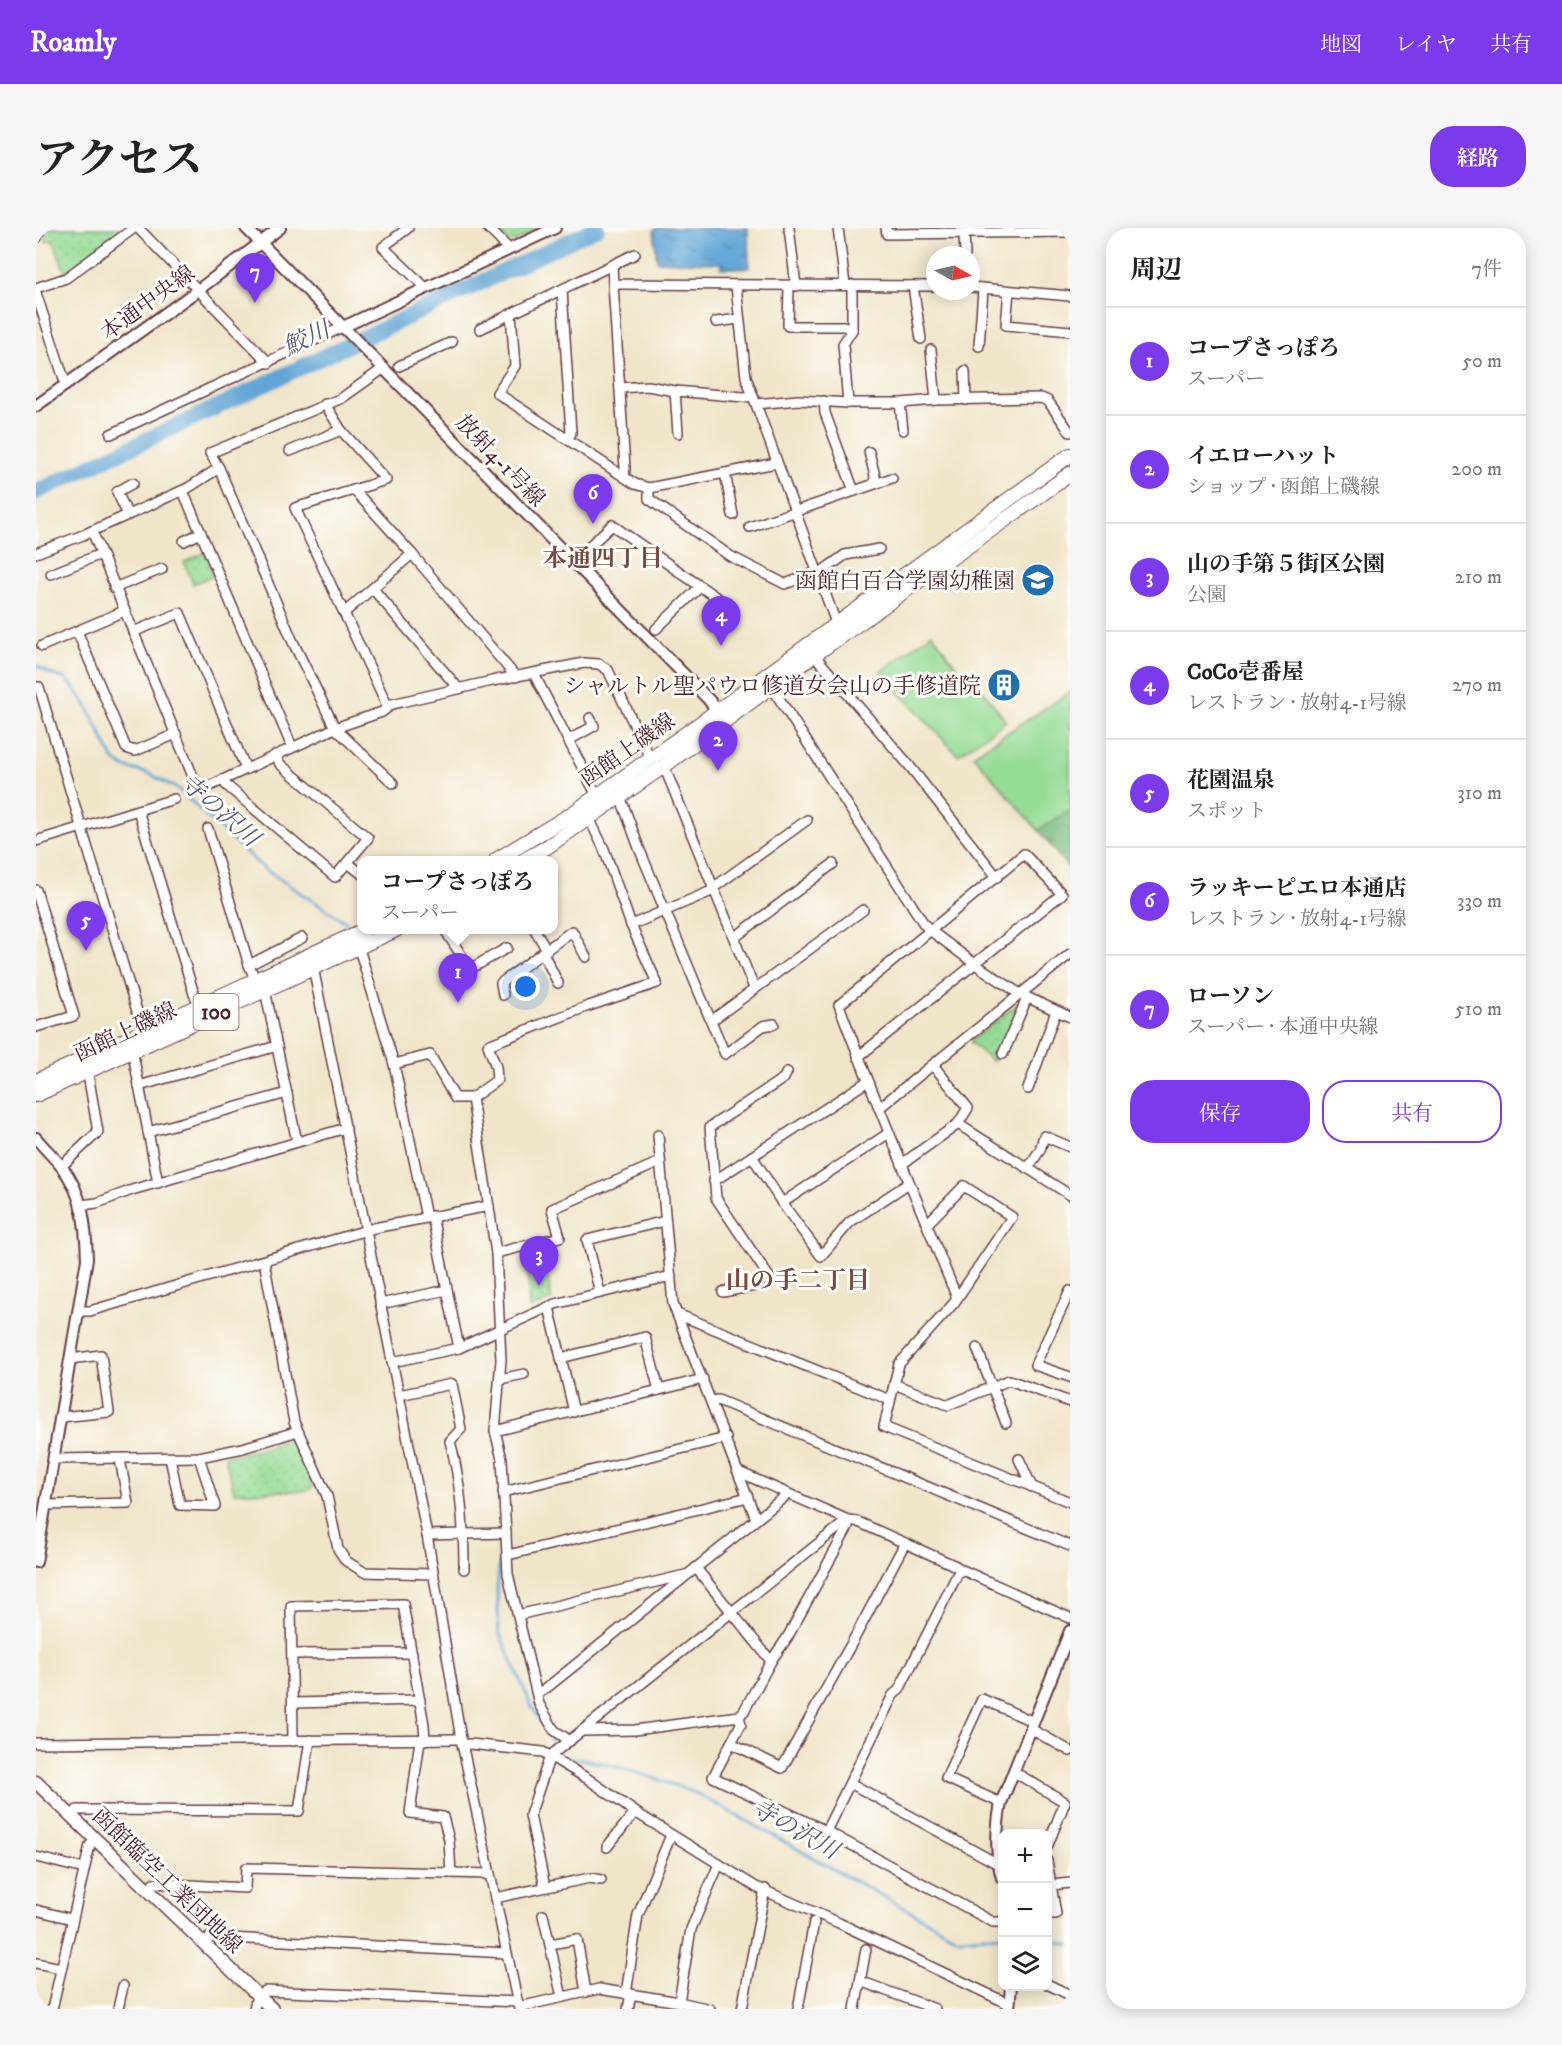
<!DOCTYPE html>
<html lang="ja">
<head>
<meta charset="utf-8">
<style>
  body { margin:0; font-family:"IM FELL DW Pica","Noto Serif JP",serif; background:#f6f6f6; color:#222 }
  .controls { position:absolute; right:18px; bottom:18px; display:grid; overflow:hidden; border-radius:12px; box-shadow:0 3px 15px #0003 }
  .controls button { width:54px; height:54px; display:grid; place-items:center; padding:0; border:0; border-bottom:2px solid #e0e0e0; background:#fff; color:#222; font:30px sans-serif }
  .compass { position:absolute; left:890px; top:18px; width:54px; height:54px; border-radius:50%; background:#fff; box-shadow:0 3px 15px #0003; rotate:98deg }
  .you { position:absolute; left:490px; top:759px; width:21px; height:21px; margin:-15px; border:4px solid #fff; border-radius:50%; background:#1a73e8; box-shadow:0 0 0 9px #1a73e833 }
  .badge { display:grid; place-items:center; width:39px; height:39px; border-radius:50%; background:#7c3aed; color:#fff; font-size:20px; font-weight:700 }
  .pin { position:absolute; translate:-50% -50px; filter:drop-shadow(0 2px 3px #0008) }
  .pin::after { content:''; position:absolute; top:32px; width:21px; height:18px; background:inherit; clip-path:polygon(0 0,100% 0,50% 100%) }
  .popup { position:absolute; left:321px; top:628px; width:201px; height:78px; box-sizing:border-box; display:grid; place-content:center; border-radius:12px; background:#fff; filter:drop-shadow(0 2px 4px #0005); font-size:20px; white-space:nowrap; color:#767676 }
  .popup b { font-size:22px; color:#222 }
  .popup::after { content:''; position:absolute; left:50%; top:100%; margin-left:-12px; border:12px solid transparent; border-top-color:#fff }
  .list { margin:0; padding:0; list-style:none }
  h2 { display:flex; justify-content:space-between; align-items:center; height:78px; margin:0; padding:0 24px; font-size:26px }
  h2 small { font-size:20px; font-weight:400; color:#767676 }
  .list li { display:grid; grid-template-columns:39px 1fr auto; gap:18px; align-items:center; box-sizing:border-box; height:108px; padding:0 24px; border-top:2px solid #e0e0e0 }
  .list b { display:block; font-size:22px; white-space:nowrap }
  .list p { margin:0; font-size:20px; white-space:nowrap; color:#767676 }
  .list em { font-size:20px; font-style:normal; color:#767676 }
  .actions { display:flex; gap:12px; padding:18px 24px }
  .actions a { flex:1; padding:14px 0; border:2px solid #7c3aed; border-radius:24px; text-align:center; font-size:21px; color:#7c3aed }
  .actions .main { background:#7c3aed; color:#fff }
  .icon { flex:none; width:33px; height:33px; fill:none; stroke:currentColor; stroke-width:2; stroke-linecap:round; stroke-linejoin:round }
  .map { position:relative; flex:none; width:1034px; height:1781px; overflow:hidden; border-radius:24px }
  header { display:flex; align-items:center; gap:36px; box-sizing:border-box; height:84px; padding:0 30px; background:#7c3aed; color:#fff }
  header strong { font-size:28px }
  nav { display:flex; gap:33px; margin-inline-start:auto; font-size:21px }
  .intro { display:flex; align-items:center; justify-content:space-between; box-sizing:border-box; height:144px; padding:0 36px }
  h1 { margin:0; font-size:42px }
  .button { padding:15px 27px; border-radius:24px; background:#7c3aed; color:#fff; font-size:21px; font-weight:700 }
  main { display:flex; gap:36px; padding:0 36px }
  aside { flex:1; background:#fff; border-radius:24px; box-shadow:0 3px 15px #0003 }
  .map>svg:first-child { display:block }
  .forest { fill:url(#forest-crowns); stroke:#616e55; stroke-width:1.5 }
  .park { fill:url(#park-dots); stroke:#707e60; stroke-width:1.5 }
  .pitch { fill:#95dc96; stroke:#707e60; stroke-width:1.5 }
  .water { fill:url(#water-ripples); stroke:#566280; stroke-width:1.5 }
  .lines { fill:none; stroke-linecap:round; stroke-linejoin:round }
  .stream { stroke:#61a5d6; stroke-width:3 }
  .river { stroke:#61a5d6; stroke-width:16 }
  .minor-casing { stroke:#633d43; stroke-width:12 }
  .tertiary-casing { stroke:#633d43; stroke-width:14 }
  .secondary-casing { stroke:#633d43; stroke-width:15 }
  .primary-casing { stroke:#633d43; stroke-width:16 }
  .minor { stroke:#fff; stroke-width:9 }
  .tertiary { stroke:#fff; stroke-width:10 }
  .secondary { stroke:#fff; stroke-width:12 }
  .primary { stroke:#fff; stroke-width:14 }
  .labels { text-anchor:middle; stroke-width:6; stroke-linejoin:round; paint-order:stroke }
  .shield { fill:#fdfcf7; stroke:#806168; stroke-width:1.5 }
  .shield-label { font-size:21px; font-weight:bold; fill:#4a1f2b }
  .street-label { font-size:22px; fill:#4a1f2b; stroke:#fdfcf7 }
  .poi-label { font-size:22px; fill:#4a1f2b; stroke:#fdfcf7; text-anchor:end }
  .water-label { font-size:24px; font-style:italic; fill:#545b78; stroke:#fdfcf7 }
  .neighbourhood-label { font-size:24px; font-weight:bold; fill:#774a44; stroke:#fdfcf7 }
</style>
</head>
<body>
<header>
<strong>Roamly</strong>
<nav><a>地図</a><a>レイヤ</a><a>共有</a></nav>
</header>
<div class="intro"><h1>アクセス</h1><a class="button">経路</a></div>
<main>
<div class="map">
<svg width="1034" height="1781" viewBox="0 0 1034 1781">
  <defs>
    <pattern id="forest-crowns" width="20" height="18" patternUnits="userSpaceOnUse" patternTransform="scale(1.5)"><rect width="20" height="18" fill="#78bc7f"/><path d="M2 6a3 3 0 1 1 6 0M12 15a3 3 0 1 1 6 0" fill="none" stroke="#649868"/></pattern>
    <pattern id="park-dots" width="8" height="8" patternUnits="userSpaceOnUse" patternTransform="scale(1.5)"><rect width="8" height="8" fill="#95dc96"/><path d="M2 2h.1M6 6h.1" fill="none" stroke="#82bc81" stroke-width="1.8" stroke-linecap="round"/></pattern>
    <pattern id="water-ripples" width="26" height="14" patternUnits="userSpaceOnUse" patternTransform="scale(1.5)"><rect width="26" height="14" fill="#61a5d6"/><path d="M2 4q2-2 4 0t4 0M15 11q2-2 4 0t4 0" fill="none" stroke="#5286ae"/></pattern>
  </defs>
  <rect width="100%" height="100%" fill="#fdfcf7"/>
  <filter id="ink" filterUnits="userSpaceOnUse"><feTurbulence type="fractalNoise" baseFrequency=".0167" numOctaves="2"/><feDisplacementMap in="SourceGraphic" scale="12" xChannelSelector="R" yChannelSelector="G"/><feConvolveMatrix kernelMatrix="1 2 1 2 8 2 1 2 1" color-interpolation-filters="sRGB"/></filter>
  <filter id="wash" filterUnits="userSpaceOnUse"><feTurbulence type="fractalNoise" baseFrequency=".008" numOctaves="4" result="noise"/><feDisplacementMap in="SourceGraphic" scale="24" xChannelSelector="R" yChannelSelector="G"/><feGaussianBlur stdDeviation="1.35" result="paint"/><feColorMatrix in="noise" values="0 0 0 0 0 0 0 0 0 0 0 0 0 0 0 0 0 1.4 0 .05"/><feComposite in="paint" operator="in"/></filter>
  <g filter="url(#wash)">
    <rect width="100%" height="100%" fill="#f0e5c9"/>
    <polygon class="forest" points="1034,582 1034,642 1002,602"/>
    <g class="park">
      <polygon points="10,0 88,0 88,2 29,44 17,12 10,14 8,8"/>
      <polygon points="459,0 507,0 478,14 471,13"/>
      <polygon points="169,325 178,347 157,356 148,334"/>
      <polygon points="984,774 957,834 934,814"/>
      <polygon points="510,1041 516,1072 493,1081 492,1044"/>
      <polygon points="259,1210 278,1253 276,1260 269,1263 198,1264 189,1228 217,1223"/>
    </g>
    <g class="pitch">
      <polygon points="896,405 931,453 937,449 970,493 922,527 844,444"/>
      <polygon points="1034,464 1034,582 1002,602 937,527"/>
    </g>
    <polygon class="water" points="623,0 712,0 713,40 685,40 685,35 621,33 618,2"/>
    <g class="lines">
      <g class="stream">
        <polyline points="0,437 15,446 28,450 36,458 50,476 77,531 88,539 114,546 142,561 228,641 311,695"/>
        <polyline points="464,1326 461,1362 463,1404 495,1477 518,1517"/>
        <path d="M529,1529C575,1534 619,1550 662,1566L922,1710L966,1707"/>
        <polyline points="1011,1711 1034,1717"/>
      </g>
      <polyline class="river" points="0,264 561,0"/>
    </g>
  </g>
  <g filter="url(#ink)">
    <g class="lines">
      <g class="minor-casing">
        <g id="minor">
          <polyline points="102,0 233,135"/>
          <polyline points="372,0 347,19 390,60"/>
          <polyline points="452,0 473,21"/>
          <polyline points="753,0 760,58"/>
          <polyline points="802,0 809,57"/>
          <polyline points="850,0 851,6 1034,4"/>
          <polyline points="928,5 929,27"/>
          <polyline points="576,38 577,56 899,58"/>
          <polyline points="577,56 589,240 588,249"/>
          <polyline points="700,58 710,149 800,395"/>
          <polyline points="753,58 752,98 808,98 816,102"/>
          <polyline points="877,58 885,111"/>
          <polyline points="935,59 1034,68"/>
          <polyline points="0,60 30,50 98,0"/>
          <polyline points="526,62 535,205 532,211"/>
          <polyline points="973,63 970,97 1034,103"/>
          <polyline points="0,65 30,157"/>
          <polyline points="475,86 479,138 461,165 599,256 613,260 740,235"/>
          <polyline points="680,94 703,91"/>
          <polyline points="444,101 599,26"/>
          <polyline points="943,118 947,61"/>
          <polyline points="895,122 900,172"/>
          <polyline points="363,138 416,114"/>
          <polyline points="348,140 306,170 174,225 183,240 257,414 299,500 357,555"/>
          <polyline points="929,143 930,172"/>
          <polyline points="584,160 612,158 639,163 708,169 716,168"/>
          <polyline points="639,163 642,205"/>
          <polyline points="788,173 789,185 818,263"/>
          <polyline points="812,175 807,116 816,102 816,57"/>
          <polyline points="864,175 867,202"/>
          <polyline points="289,176 305,202 350,252 259,280 352,479"/>
          <polyline points="720,176 762,172 812,175 865,175 900,172 1005,170 1012,173 1034,204"/>
          <polyline points="75,206 307,99"/>
          <polyline points="254,223 305,202"/>
          <polyline points="833,224 839,248 838,256"/>
          <polyline points="689,245 697,287"/>
          <polyline points="613,260 613,271 694,328 749,356 781,344"/>
          <polyline points="147,263 256,519"/>
          <polyline points="319,263 376,326 480,449"/>
          <polyline points="92,287 81,264 97,255"/>
          <polyline points="714,299 856,250"/>
          <polyline points="56,303 163,563 299,500 346,484 356,476 456,453 548,435 563,436 572,442 614,530"/>
          <polyline points="148,313 165,305"/>
          <polyline points="0,325 47,307 152,260 183,240"/>
          <polyline points="546,325 576,297 697,381"/>
          <polyline points="15,346 65,326"/>
          <polyline points="781,347 809,327 843,321"/>
          <polyline points="78,360 126,341"/>
          <polyline points="337,361 423,461"/>
          <polyline points="308,385 376,326"/>
          <polyline points="620,401 664,359"/>
          <polyline points="41,403 90,520 99,523 140,506"/>
          <polyline points="97,404 144,385 210,541"/>
          <polyline points="6,418 88,383"/>
          <polyline points="778,427 872,536 961,649"/>
          <polyline points="498,446 561,568"/>
          <polyline points="735,458 888,696 895,703 939,736 984,766 1034,789"/>
          <polyline points="0,459 3,459 107,803"/>
          <polyline points="533,512 558,498 554,490"/>
          <polyline points="628,538 718,760"/>
          <polyline points="187,552 190,557 299,649 332,610 244,536 239,527"/>
          <polyline points="584,568 603,620 675,793"/>
          <polyline points="102,582 158,766 163,776"/>
          <polyline points="172,601 213,737 219,751"/>
          <polyline points="0,613 138,571"/>
          <polyline points="312,635 326,646"/>
          <polyline points="677,660 771,592"/>
          <polyline points="0,662 38,788 0,799"/>
          <polyline points="595,697 678,662"/>
          <polyline points="409,702 434,741 471,720"/>
          <polyline points="499,702 511,722"/>
          <polyline points="698,710 797,636"/>
          <polyline points="321,714 358,836 390,989"/>
          <polyline points="507,725 522,755"/>
          <polyline points="213,737 266,710"/>
          <polyline points="277,739 391,1307 425,1511 483,1781"/>
          <polyline points="229,762 261,914"/>
          <polyline points="467,767 465,755 536,703 550,729"/>
          <polyline points="738,796 727,798 689,826 675,793 827,682"/>
          <polyline points="967,826 991,770"/>
          <path d="M822,829L1026,666L988,626L803,777C840,876 881,972 921,1070"/>
          <polyline points="98,831 122,955"/>
          <polyline points="358,836 394,827 419,870 436,870 461,852 460,839 452,817 550,779 621,755 595,697 568,621 553,590"/>
          <polyline points="103,858 241,818"/>
          <polyline points="992,861 1020,783"/>
          <polyline points="436,870 460,1025 465,1132 459,1203 466,1231 472,1346 503,1476 518,1502 534,1513"/>
          <polyline points="843,880 1034,726"/>
          <polyline points="922,896 1034,967"/>
          <polyline points="112,904 251,865"/>
          <polyline points="622,907 637,1076 720,1291"/>
          <polyline points="716,928 746,975 785,1028 814,994 873,955"/>
          <polyline points="30,934 62,904 53,852"/>
          <polyline points="866,936 922,896 932,880 897,837"/>
          <polyline points="992,940 1004,922 1008,908 1034,919"/>
          <polyline points="678,953 832,853"/>
          <polyline points="746,975 853,905"/>
          <polyline points="45,977 61,975 96,962 310,900"/>
          <polyline points="396,988 423,1120"/>
          <polyline points="891,996 928,958 976,989 918,1075 863,1136 848,1199 1034,1274"/>
          <polyline points="460,1025 524,1009 516,981 624,934"/>
          <polyline points="228,1033 258,1194 291,1268 302,1321 310,1333 328,1344 397,1346"/>
          <polyline points="1034,1063 999,1137 1034,1149"/>
          <polyline points="687,1064 718,1058 733,1049 680,970 674,899 748,850 751,844"/>
          <polyline points="564,1065 551,1012 629,993"/>
          <polyline points="344,1076 411,1062"/>
          <polyline points="513,1079 538,1184"/>
          <polyline points="42,1083 54,1083 338,1000 453,978"/>
          <polyline points="641,1086 854,1172"/>
          <polyline points="941,1120 970,1195"/>
          <polyline points="525,1130 609,1109 623,1162"/>
          <polyline points="356,1134 423,1120 519,1076 635,1048"/>
          <polyline points="464,1151 488,1146"/>
          <polyline points="858,1156 912,1177 973,1152 1034,1174"/>
          <path d="M363,1167L416,1156L425,1201L414,1213C425,1254 428,1298 428,1341"/>
          <polyline points="675,1173 682,1172 1034,1318"/>
          <polyline points="25,1189 73,1184 65,1127 34,1131"/>
          <polyline points="459,1203 667,1151"/>
          <polyline points="134,1230 144,1277 179,1278 163,1229"/>
          <polyline points="18,1231 163,1229 207,1220 262,1203"/>
          <polyline points="983,1231 996,1259"/>
          <polyline points="703,1244 812,1292 820,1293 920,1338 924,1341 1034,1390"/>
          <polyline points="467,1264 690,1210"/>
          <polyline points="10,1277 92,1275 84,1231"/>
          <polyline points="812,1292 812,1299 751,1410 735,1433 708,1483 703,1488 705,1496 677,1549 790,1603 957,1694 966,1694"/>
          <polyline points="391,1307 470,1305"/>
          <polyline points="472,1327 712,1269"/>
          <polyline points="660,1340 735,1433"/>
          <polyline points="482,1387 649,1347"/>
          <polyline points="256,1426 376,1425"/>
          <polyline points="501,1465 508,1462 752,1266"/>
          <polyline points="257,1475 384,1472"/>
          <polyline points="995,1501 1034,1523"/>
          <polyline points="548,1503 599,1502 703,1488"/>
          <polyline points="384,1512 374,1585 407,1589 413,1612 415,1645"/>
          <polyline points="257,1513 255,1378 367,1376 388,1497 389,1512"/>
          <polyline points="0,1515 425,1511"/>
          <polyline points="695,1515 746,1540 818,1411 869,1315"/>
          <polyline points="427,1517 434,1516 507,1524 552,1551 599,1584 720,1659 803,1695 973,1776"/>
          <polyline points="978,1544 1029,1574 1011,1619"/>
          <polyline points="814,1555 962,1636"/>
          <polyline points="965,1575 910,1550 946,1471 998,1494"/>
          <polyline points="41,1582 263,1583 274,1512"/>
          <polyline points="790,1603 857,1467 863,1462 924,1341"/>
          <polyline points="571,1619 599,1584"/>
          <polyline points="0,1629 48,1641"/>
          <polyline points="1011,1633 1020,1686 1011,1686"/>
          <polyline points="117,1655 209,1660 210,1640 454,1646"/>
          <polyline points="1016,1657 1034,1655"/>
          <polyline points="509,1659 494,1587 514,1528 812,1292"/>
          <polyline points="459,1670 554,1650 565,1652"/>
          <polyline points="0,1682 36,1691"/>
          <polyline points="507,1687 526,1769"/>
          <polyline points="174,1709 470,1725"/>
          <polyline points="515,1716 541,1711 550,1764"/>
          <polyline points="0,1735 25,1740"/>
          <polyline points="824,1753 899,1781"/>
          <polyline points="1011,1756 1034,1767"/>
          <polyline points="229,1763 482,1774"/>
          <polyline points="590,1766 602,1687 635,1607"/>
          <polyline points="643,1774 655,1701 683,1636"/>
          <polyline points="483,1779 563,1761 643,1774 674,1781"/>
          <polyline points="16,1781 54,1617"/>
          <polyline points="82,1781 87,1758"/>
          <polyline points="218,1781 221,1767"/>
          <polyline points="592,1781 595,1766"/>
          <polyline points="706,1781 729,1661"/>
          <polyline points="762,1781 778,1694"/>
          <polyline points="819,1781 830,1721"/>
        </g>
      </g>
      <g class="tertiary-casing">
        <g id="tertiary">
          <polyline points="210,0 672,471 686,488"/>
          <polyline points="0,9 3,0"/>
          <polyline points="307,99 519,0"/>
          <polyline points="0,178 162,62 244,0"/>
          <path d="M0,910C8,920 17,928 25,938C47,964 50,999 51,1031L0,1334"/>
          <path d="M966,1650C959,1625 960,1601 965,1575L1034,1403"/>
          <polyline points="973,1781 975,1758"/>
        </g>
      </g>
      <g class="secondary-casing">
        <polyline id="secondary" points="0,1554 236,1781"/>
      </g>
      <g class="primary-casing">
        <g id="primary">
          <polyline points="460,632 534,587 659,499 1034,227"/>
          <polyline points="488,632 511,619 628,538 778,427 1034,246"/>
          <polyline points="0,853 328,702"/>
          <polyline points="0,867 360,702"/>
        </g>
      </g>
      <use href="#minor" class="minor"/>
      <use href="#tertiary" class="tertiary"/>
      <use href="#secondary" class="secondary"/>
      <use href="#primary" class="primary"/>
    </g>
  </g>
  <defs>
    <g id="school-disc" transform="scale(1.725)"><circle r="9.5" fill="#1f6fb2" stroke="#fdfcf7"/><path d="M0-5L7-2L0 1L-7-2ZM-4 1L0 2.5L4 1V4Q0 6-4 4Z" fill="#fff"/></g>
    <g id="building-disc" transform="scale(1.725)"><circle r="9.5" fill="#1f6fb2" stroke="#fdfcf7"/><path d="M-4-6H4V6H1V3H-1V6H-4ZM-2.5-4.3h1.7v1.8h-1.7ZM.8-4.3h1.7v1.8H.8ZM-2.5-1h1.7V.8h-1.7ZM.8-1h1.7V.8H.8Z" fill="#fff"/></g>
  </defs>
  <g fill-rule="evenodd">
    <use href="#school-disc" x="1002" y="352"/>
    <use href="#building-disc" x="968" y="457"/>
  </g>
  <g class="labels">
    <rect class="shield" x="157.5" y="766" width="45" height="36" rx="4.5"/>
    <g class="shield-label">
      <text x="180" y="791">100</text>
    </g>
    <g class="street-label">
      <text transform="translate(111 74) rotate(-36)" y="8">本通中央線</text>
      <text transform="translate(465 232) rotate(46)" y="8">放射4-1号線</text>
      <text transform="translate(591 521) rotate(-35)" y="8">函館上磯線</text>
      <text transform="translate(89 803) rotate(-25)" y="8">函館上磯線</text>
      <text transform="translate(132 1652) rotate(44)" y="8">函館臨空工業団地線</text>
    </g>
    <g class="poi-label">
      <text x="979" y="360">函館白百合学園幼稚園</text>
      <text x="945" y="465">シャルトル聖パウロ修道女会山の手修道院</text>
    </g>
    <g class="water-label">
      <text transform="translate(270 110) rotate(-25)" y="8">鮫川</text>
      <text transform="translate(184 582) rotate(41)" y="8">寺の沢川</text>
      <text transform="translate(759 1601) rotate(29)" y="8">寺の沢川</text>
    </g>
    <g class="neighbourhood-label">
      <text x="567" y="338">本通四丁目</text>
      <text x="762" y="1060">山の手二丁目</text>
    </g>
  </g>
</svg>
<div class="controls">
<button>+</button>
<button>−</button>
<button><svg class="icon" aria-label="layers" viewBox="0 0 24 24"><path d="M12 4l9 5-9 5-9-5zM3 14l9 5 9-5"/></svg></button>
</div>
<svg class="compass" viewBox="-18 -18 36 36"><path d="M0-13l5 13h-10z" fill="#e53935"/><path d="M0 13l5-13h-10z" fill="#767676"/></svg>
<div class="you"></div>
<div class="pin badge" style="left:422px;top:775px">1</div>
<div class="popup"><b>コープさっぽろ</b>スーパー</div>
<div class="pin badge" style="left:682px;top:543px">2</div>
<div class="pin badge" style="left:503px;top:1058px">3</div>
<div class="pin badge" style="left:685px;top:418px">4</div>
<div class="pin badge" style="left:50px;top:723px">5</div>
<div class="pin badge" style="left:557px;top:296px">6</div>
<div class="pin badge" style="left:219px;top:75px">7</div>
</div>
<aside>
<h2>周辺<small>7件</small></h2>
<ul class="list">
<li><span class="badge">1</span><div><b>コープさっぽろ</b><p>スーパー</p></div><em>50 m</em></li>
<li><span class="badge">2</span><div><b>イエローハット</b><p>ショップ · 函館上磯線</p></div><em>200 m</em></li>
<li><span class="badge">3</span><div><b>山の手第５街区公園</b><p>公園</p></div><em>210 m</em></li>
<li><span class="badge">4</span><div><b>CoCo壱番屋</b><p>レストラン · 放射4-1号線</p></div><em>270 m</em></li>
<li><span class="badge">5</span><div><b>花園温泉</b><p>スポット</p></div><em>310 m</em></li>
<li><span class="badge">6</span><div><b>ラッキーピエロ本通店</b><p>レストラン · 放射4-1号線</p></div><em>330 m</em></li>
<li><span class="badge">7</span><div><b>ローソン</b><p>スーパー · 本通中央線</p></div><em>510 m</em></li>
</ul>
<div class="actions"><a class="main">保存</a><a>共有</a></div>
</aside>
</main>
</body>
</html>
